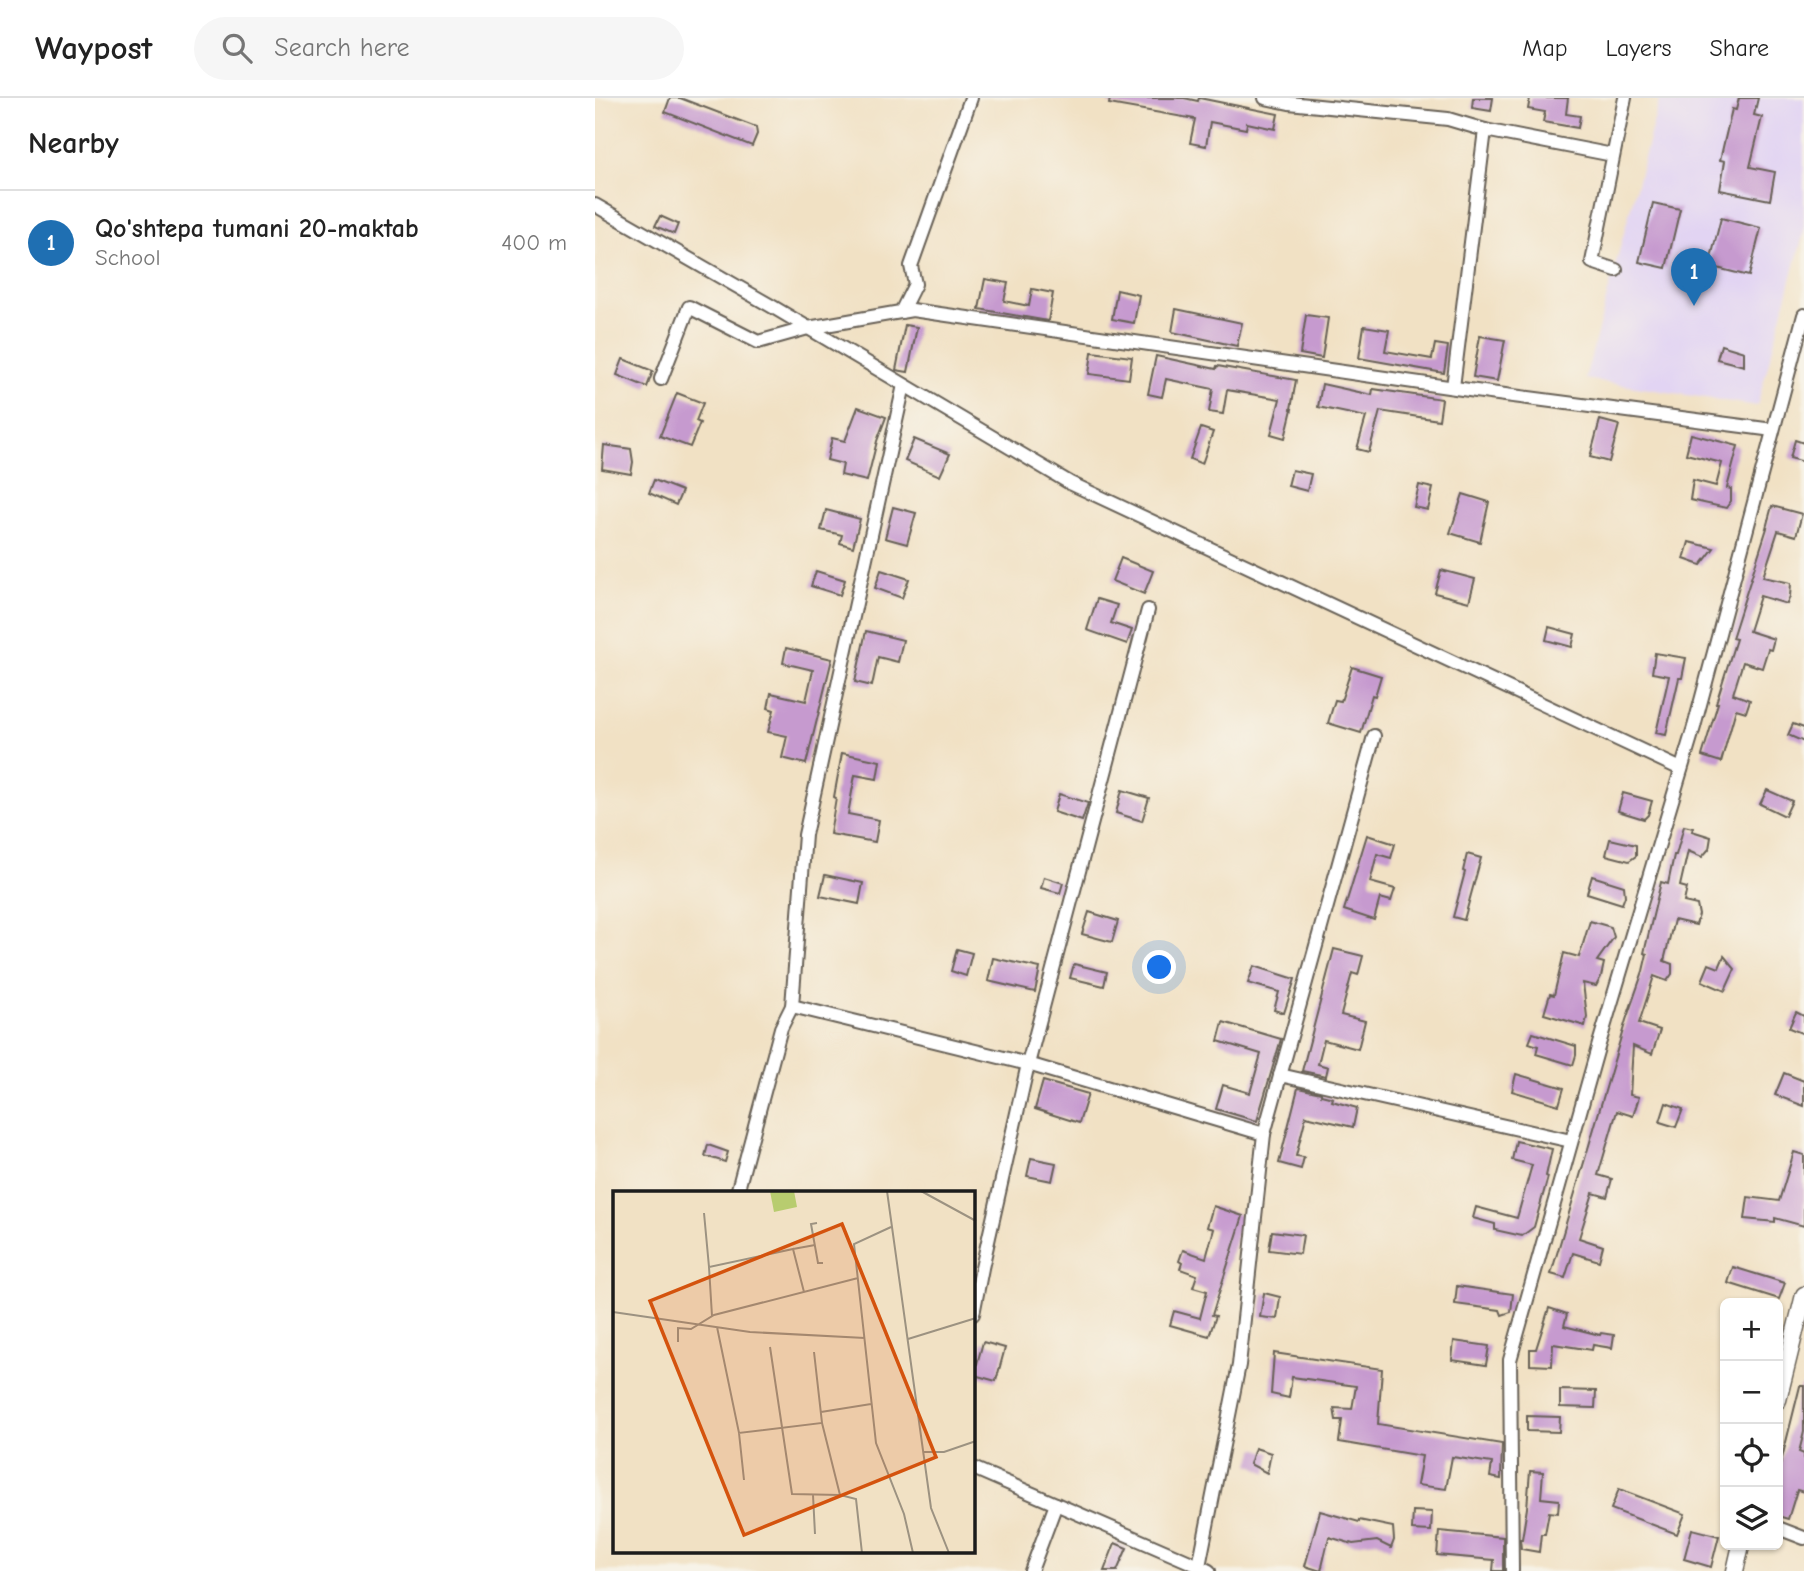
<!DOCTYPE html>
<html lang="en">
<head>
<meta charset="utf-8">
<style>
  body { margin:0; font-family:"Comic Neue",sans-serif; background:#f6f6f6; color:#222 }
  .controls { position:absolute; right:21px; bottom:21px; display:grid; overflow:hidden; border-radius:10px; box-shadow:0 2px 5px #0004 }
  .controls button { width:63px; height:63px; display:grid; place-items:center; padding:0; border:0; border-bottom:2px solid #e0e0e0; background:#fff; color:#222; font:35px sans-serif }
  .you { position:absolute; left:565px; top:870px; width:24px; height:24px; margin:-18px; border:5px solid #fff; border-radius:50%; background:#1a73e8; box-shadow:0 0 0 10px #1a73e833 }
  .badge { display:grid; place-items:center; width:46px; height:46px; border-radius:50%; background:#1f6fb2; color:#fff; font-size:23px; font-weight:700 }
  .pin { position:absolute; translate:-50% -58px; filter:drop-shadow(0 2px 4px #0008) }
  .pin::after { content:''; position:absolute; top:37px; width:24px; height:21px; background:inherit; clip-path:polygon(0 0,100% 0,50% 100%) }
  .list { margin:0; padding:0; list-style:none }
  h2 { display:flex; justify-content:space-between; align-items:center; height:91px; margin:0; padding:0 28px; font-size:30px }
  h2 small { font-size:23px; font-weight:400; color:#767676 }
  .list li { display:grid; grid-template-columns:46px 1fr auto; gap:21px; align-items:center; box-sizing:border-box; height:105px; padding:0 28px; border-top:2px solid #e0e0e0 }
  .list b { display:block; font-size:26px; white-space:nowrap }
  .list p { margin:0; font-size:23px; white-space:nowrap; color:#767676 }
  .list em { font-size:23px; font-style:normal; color:#767676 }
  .icon { flex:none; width:38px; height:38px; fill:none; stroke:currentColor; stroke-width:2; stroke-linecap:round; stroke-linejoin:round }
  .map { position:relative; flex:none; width:1209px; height:1473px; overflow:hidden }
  header { display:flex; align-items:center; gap:42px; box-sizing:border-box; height:98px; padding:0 35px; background:#fff; border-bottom:2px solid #e0e0e0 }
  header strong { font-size:33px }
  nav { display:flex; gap:38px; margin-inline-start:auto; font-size:24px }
  .search { width:490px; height:63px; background:#f6f6f6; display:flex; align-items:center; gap:18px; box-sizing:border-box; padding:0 24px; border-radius:38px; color:#767676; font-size:26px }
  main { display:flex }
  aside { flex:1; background:#fff }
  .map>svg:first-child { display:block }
  .built { fill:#e2d4f3 }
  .building { fill:#c69acf }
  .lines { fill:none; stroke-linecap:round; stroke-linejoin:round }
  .minor-casing { stroke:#676157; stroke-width:16 }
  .tertiary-casing { stroke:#676157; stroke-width:19 }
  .minor { stroke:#fff; stroke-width:12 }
  .tertiary { stroke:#fff; stroke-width:16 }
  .inset-road { fill:none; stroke:#9c9281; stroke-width:2 }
  .view { fill:#d4530e; fill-opacity:0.15; stroke:#d4530e; stroke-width:3.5 }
  .inset-edge { fill:none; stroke:#1c1c1c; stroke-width:3.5 }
</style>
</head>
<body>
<header>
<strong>Waypost</strong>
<div class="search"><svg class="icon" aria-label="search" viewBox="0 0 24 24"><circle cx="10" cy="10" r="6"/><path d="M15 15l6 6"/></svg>Search here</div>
<nav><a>Map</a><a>Layers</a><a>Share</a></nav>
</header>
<main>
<aside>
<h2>Nearby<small></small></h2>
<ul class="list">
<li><span class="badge">1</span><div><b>Qo'shtepa tumani 20-maktab</b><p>School</p></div><em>400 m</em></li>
</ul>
</aside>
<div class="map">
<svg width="1209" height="1473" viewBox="0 0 1209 1473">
  <rect width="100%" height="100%" fill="#f7f3e8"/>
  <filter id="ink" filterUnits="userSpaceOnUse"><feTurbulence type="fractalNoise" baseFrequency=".0143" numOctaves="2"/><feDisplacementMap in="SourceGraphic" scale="14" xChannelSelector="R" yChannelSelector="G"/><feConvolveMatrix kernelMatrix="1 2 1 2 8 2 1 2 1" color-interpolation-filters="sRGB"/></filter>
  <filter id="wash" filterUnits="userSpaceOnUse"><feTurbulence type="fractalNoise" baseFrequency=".00686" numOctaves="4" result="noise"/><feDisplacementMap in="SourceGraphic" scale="28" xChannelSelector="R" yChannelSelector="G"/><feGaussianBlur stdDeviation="1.57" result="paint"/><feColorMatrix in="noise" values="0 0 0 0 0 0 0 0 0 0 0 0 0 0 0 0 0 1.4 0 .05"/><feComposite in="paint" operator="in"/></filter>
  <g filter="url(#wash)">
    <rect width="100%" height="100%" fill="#f1e1c4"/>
    <polygon class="built" points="1065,0 1209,0 1209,134 1162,308 990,281"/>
    <g id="blocks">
      <g class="building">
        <polygon points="75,0 85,0 161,29 162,36 157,48 70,14"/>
        <polygon points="515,0 589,0 603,3 604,0 683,16 680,31 652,25 651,31 615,24 611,48 595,45 600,21 514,6"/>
        <polygon points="878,0 898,0 896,13 877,10"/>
        <polygon points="935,0 973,0 971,16 985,18 983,30 948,24 950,14 933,11"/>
        <polygon points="1144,0 1163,0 1159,17 1167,19 1155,69 1180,74 1175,102 1125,92 1130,63 1125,62 1137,11 1141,12"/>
        <polygon points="1058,105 1085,111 1071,170 1044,164"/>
        <polygon points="65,118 83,126 79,136 60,128"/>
        <polygon points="1126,120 1166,130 1154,178 1114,168"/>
        <polygon points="390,181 413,185 409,203 434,208 437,191 458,195 453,223 384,211"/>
        <polygon points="522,192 544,197 539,225 517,221"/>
        <polygon points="581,211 647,225 642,248 577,234"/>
        <polygon points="711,217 733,220 727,260 705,256"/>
        <polygon points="310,227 322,229 313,274 301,272"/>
        <polygon points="769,228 794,232 790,253 837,261 840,246 853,248 849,275 764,260"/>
        <polygon points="885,238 910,242 902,283 878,279"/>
        <polygon points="1126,247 1149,254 1149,268 1122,261"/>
        <polygon points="497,254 537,259 534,281 494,276"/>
        <polygon points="561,258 621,271 622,268 701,282 696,311 697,311 690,340 676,336 685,301 632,292 628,316 614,314 618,291 571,281 567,299 553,296"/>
        <polygon points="28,261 58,273 52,289 22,277"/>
        <polygon points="727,286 777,297 778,291 847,301 844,322 785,313 774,354 762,351 771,319 723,309"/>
        <polygon points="82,295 108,305 101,323 105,325 95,349 65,338"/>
        <polygon points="263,309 291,319 282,343 272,383 246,377 248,366 232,362 237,340 250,343"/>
        <polygon points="1005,322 1024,327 1014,364 995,359"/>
        <polygon points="606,330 618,334 607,366 595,361"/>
        <polygon points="1096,336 1143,348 1132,390 1136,391 1136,403 1131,410 1095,402 1098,382 1121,388 1127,365 1091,356"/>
        <polygon points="319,341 355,356 345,378 310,363"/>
        <polygon points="1200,342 1209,345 1209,364 1195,360"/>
        <polygon points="9,347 36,351 38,364 36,376 7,371"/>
        <polygon points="697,372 716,376 712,393 693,388"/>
        <polygon points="59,382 87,393 81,407 54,395"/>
        <polygon points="824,387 838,390 833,412 819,409"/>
        <polygon points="868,396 894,404 885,444 855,435"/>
        <polygon points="1177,408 1207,416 1201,438 1183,433 1168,479 1196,485 1195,498 1192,506 1165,498 1154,533 1179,541 1176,552 1173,551 1167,570 1148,564 1138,596 1155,602 1151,614 1141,611 1126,664 1107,658 1123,605 1121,605 1141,541 1137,540 1172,430 1171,430"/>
        <polygon points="298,409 321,415 312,446 290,440"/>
        <polygon points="231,412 265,421 258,449 245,445 247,437 226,432"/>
        <polygon points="1094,444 1119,450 1106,467 1089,461"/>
        <polygon points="526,460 558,473 549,496 517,483"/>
        <polygon points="286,472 314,481 307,500 280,490"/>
        <polygon points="846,472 880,481 874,504 840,495"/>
        <polygon points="221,473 250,482 245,497 216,488"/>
        <polygon points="502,501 522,507 516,525 537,532 532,546 492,532"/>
        <polygon points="954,529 980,536 977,549 951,542"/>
        <polygon points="271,533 308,542 303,564 283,559 277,588 260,584"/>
        <polygon points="191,550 237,561 211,666 187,660 192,638 173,634 179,612 173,610 176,595 211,603 218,572 188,565"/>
        <polygon points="1060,555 1091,560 1087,580 1084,580 1071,637 1061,635 1074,578 1057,575"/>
        <polygon points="757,569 786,578 780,598 777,597 766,635 733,625 740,602 746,603"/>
        <polygon points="1198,626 1209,630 1209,644 1193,637"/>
        <polygon points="247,655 285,663 282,681 260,677 253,716 284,722 280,744 235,736 241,700 239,699"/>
        <polygon points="527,692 554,700 547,723 521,715"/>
        <polygon points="1172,692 1197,703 1190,718 1165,706"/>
        <polygon points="1028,695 1057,703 1053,717 1049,721 1023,713"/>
        <polygon points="464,696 493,705 487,723 459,714"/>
        <polygon points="1089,728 1098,730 1097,733 1116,739 1114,751 1107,759 1093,753 1085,788 1092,790 1089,804 1102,807 1104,817 1101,827 1079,822 1069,863 1077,866 1077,876 1072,883 1059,878 1044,925 1065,932 1057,956 1038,948 1035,997 1044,999 1038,1018 1022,1013 1003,1077 1017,1081 1012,1099 998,1095 984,1140 1008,1148 1004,1163 978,1155 970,1180 956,1176 1031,922 1048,873 1052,856 1049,855 1066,784 1073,786 1079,757 1081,757"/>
        <polygon points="772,737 800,746 796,760 782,756 775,784 800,791 796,803 785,800 779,822 749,812"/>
        <polygon points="1015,741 1041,747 1041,758 1034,763 1011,757"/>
        <polygon points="872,756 886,760 869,822 858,819 870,774 868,773"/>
        <polygon points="230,777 268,785 264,806 225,798"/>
        <polygon points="997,778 1029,788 1030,798 1027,806 992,795"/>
        <polygon points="449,779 468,785 465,795 446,790"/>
        <polygon points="494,814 523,823 517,844 487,836"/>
        <polygon points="995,823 1016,829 1019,839 1002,863 1009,865 1006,879 1001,888 988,885 992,919 990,928 949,916 955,896 959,897 969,855 984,859"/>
        <polygon points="362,851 377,855 371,878 356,873"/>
        <polygon points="739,851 768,858 763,877 757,875 746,917 770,923 763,951 729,942 723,966 733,969 731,978 707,973"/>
        <polygon points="1129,858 1140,871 1130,893 1107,883 1114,866 1124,870"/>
        <polygon points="398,860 445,870 440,894 393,883"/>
        <polygon points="479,866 512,874 509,888 475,880"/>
        <polygon points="659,868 700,881 689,915 679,912 684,894 653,885"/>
        <polygon points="1201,914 1209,918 1209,936 1194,930"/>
        <polygon points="628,924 686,941 662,1023 621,1011 628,987 655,995 666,956 623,943"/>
        <polygon points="938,935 981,948 981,957 978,967 941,956 943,948 934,945"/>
        <polygon points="1189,975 1209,983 1209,1008 1180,997"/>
        <polygon points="921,976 969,990 964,1007 917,993"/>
        <polygon points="448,983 493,996 484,1025 440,1011"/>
        <polygon points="703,990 726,995 726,997 738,1000 737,1003 762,1010 758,1029 711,1018 701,1058 709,1059 706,1071 684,1065"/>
        <polygon points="1071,1005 1088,1011 1081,1029 1065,1024"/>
        <polygon points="921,1043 957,1051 951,1078 953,1079 939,1129 927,1138 900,1132 900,1126 878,1120 881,1109 922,1120 937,1067 917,1062"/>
        <polygon points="113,1047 133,1054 130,1064 110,1058"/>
        <polygon points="1199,1054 1209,1057 1209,1128 1180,1120 1180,1124 1150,1121 1153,1099 1184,1103"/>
        <polygon points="436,1060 461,1065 457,1083 432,1078"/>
        <polygon points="618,1108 648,1118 617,1217 621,1218 614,1238 575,1227 579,1213 605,1220 612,1193 598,1189 602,1177 585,1171 587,1165 584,1163 588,1152 611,1160 619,1131 612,1129"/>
        <polygon points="677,1133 708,1137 705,1156 674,1152"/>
        <polygon points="1138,1169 1190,1185 1184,1201 1133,1185"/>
        <polygon points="862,1188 918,1196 916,1214 907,1217 905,1212 860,1206"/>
        <polygon points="669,1195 685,1199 682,1221 665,1219"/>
        <polygon points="954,1210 972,1216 969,1228 1005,1237 1006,1235 1019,1237 1017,1250 998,1247 997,1252 958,1246 957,1268 935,1267 935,1251 941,1251"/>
        <polygon points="859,1243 894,1248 891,1267 857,1262"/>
        <polygon points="388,1244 410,1250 401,1283 379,1277"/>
        <polygon points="679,1255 787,1271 783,1326 907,1346 906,1381 895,1379 897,1365 857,1359 851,1391 822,1387 827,1358 744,1344 747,1322 741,1322 739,1310 757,1311 761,1288 697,1279 694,1300 676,1296"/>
        <polygon points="1205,1288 1209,1288 1209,1334 1204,1354 1209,1356 1209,1394 1202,1392 1193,1421 1183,1418 1183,1376"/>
        <polygon points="965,1292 1001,1293 1000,1310 965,1309"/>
        <polygon points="932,1318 965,1319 964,1334 932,1333"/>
        <polygon points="660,1350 676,1355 672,1375 655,1366"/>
        <polygon points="935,1373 948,1374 946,1400 964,1402 963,1415 954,1414 950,1436 946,1436 944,1454 926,1451 925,1441 927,1441 932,1410"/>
        <polygon points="1024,1391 1090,1416 1082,1436 1016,1411"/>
        <polygon points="725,1413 764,1424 764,1422 798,1429 799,1442 796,1450 782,1443 758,1446 734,1439 726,1473 710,1468"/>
        <polygon points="818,1413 837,1414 836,1433 817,1432"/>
        <polygon points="1097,1431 1124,1438 1116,1469 1089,1461"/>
        <polygon points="844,1433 908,1439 908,1473 898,1473 899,1462 842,1457"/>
        <polygon points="520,1445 532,1450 522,1473 509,1473"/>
      </g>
    </g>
  </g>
  <g filter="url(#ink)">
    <use href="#blocks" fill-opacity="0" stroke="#676157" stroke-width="2"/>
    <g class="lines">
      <g class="minor-casing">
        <g id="minor">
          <polyline points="670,0 694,5 853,21 890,32 858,289"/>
          <polyline points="890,32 1018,57"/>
          <polyline points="0,107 178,209 475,385 1086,671"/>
          <polyline points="1021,172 997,164 1030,0"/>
          <polyline points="306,214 320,186 316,168 376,0"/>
          <polyline points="66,281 94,209 163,244 213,230 317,212 895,295 1178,332"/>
          <polyline points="309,287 210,737 197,908 433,966 669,1036 779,638"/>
          <polyline points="685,977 976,1043"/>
          <polyline points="142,1095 186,930 197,908"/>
          <polyline points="378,1216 387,1170 433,966 553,512"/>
          <polyline points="378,1370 604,1468"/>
          <polyline points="1183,1430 1209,1440"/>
          <polyline points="436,1473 461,1406"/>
          <polyline points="614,1473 604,1468 644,1267 669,1036"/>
          <polyline points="917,1473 915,1262 1004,946 1099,629 1209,217"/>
        </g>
      </g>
      <g class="tertiary-casing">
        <g id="tertiary">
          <polyline points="1183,1302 1209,1197"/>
          <polyline points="1140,1473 1146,1447"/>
        </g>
      </g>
      <use href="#minor" class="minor"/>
      <use href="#tertiary" class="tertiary"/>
    </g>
  </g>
  <g transform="translate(18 1093)">
    <rect width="362" height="362" fill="#f1e1c4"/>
    <path d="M157,0H181L184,16L161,21Z" fill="#b8cc6f"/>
    <path class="inset-road" d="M274,0L318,317L336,362M308,0L363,30M91,22L96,76M204,32L198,33L205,72H210M278,36L241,53L263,252L291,323L300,362M180,58L202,54M0,121L137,141L252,147M99,125L96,76L180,58L191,101M104,136L126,242L209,232L201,161M295,148L363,127M65,151V137L78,138L101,124L245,87M157,156L179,303L227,304M208,221L258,213M209,232L227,304L243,308L249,362M126,242L131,289M311,261H331L363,250M200,304L202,343"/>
    <path class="view" d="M229,33L323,266L131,344L37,110Z"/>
    <rect width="362" height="362" class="inset-edge"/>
  </g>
</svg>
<div class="controls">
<button>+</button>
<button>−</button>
<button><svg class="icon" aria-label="locate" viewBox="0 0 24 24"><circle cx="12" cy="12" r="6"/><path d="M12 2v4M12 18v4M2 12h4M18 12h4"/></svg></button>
<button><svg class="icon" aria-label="layers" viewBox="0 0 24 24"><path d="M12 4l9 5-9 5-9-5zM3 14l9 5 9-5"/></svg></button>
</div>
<div class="you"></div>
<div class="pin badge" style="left:1099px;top:208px">1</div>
</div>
</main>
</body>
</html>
